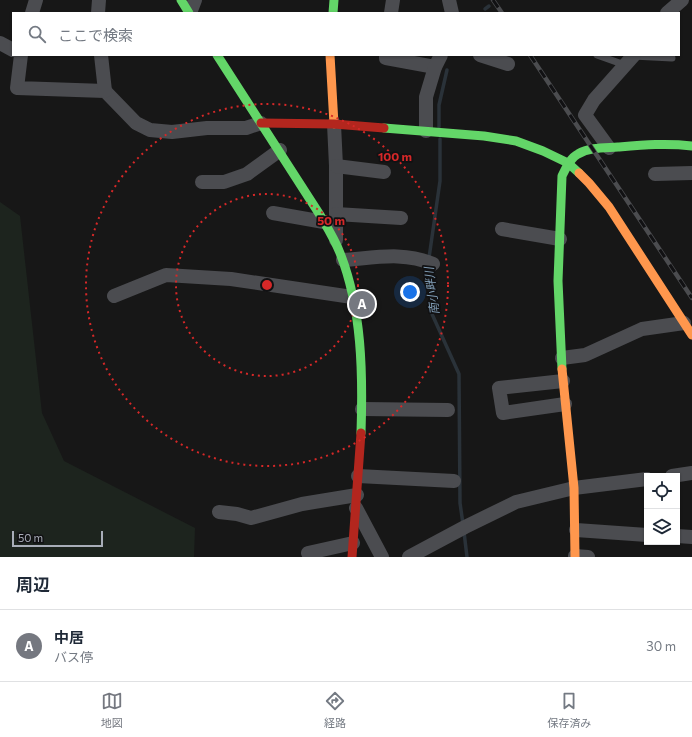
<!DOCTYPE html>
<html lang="ja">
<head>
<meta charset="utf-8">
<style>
  body { margin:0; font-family:Commissioner,"Noto Sans JP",sans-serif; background:#f6f6f7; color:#1f2937 }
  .controls { position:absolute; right:12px; bottom:12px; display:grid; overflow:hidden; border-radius:0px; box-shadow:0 1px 3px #0004 }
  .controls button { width:36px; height:36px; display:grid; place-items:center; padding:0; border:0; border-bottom:1px solid #e0e1e3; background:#fff; color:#1f2937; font:20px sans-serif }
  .scale { position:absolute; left:12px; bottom:10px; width:91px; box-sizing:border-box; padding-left:4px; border:2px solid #a8adb8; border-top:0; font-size:11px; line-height:14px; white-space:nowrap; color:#a8adb8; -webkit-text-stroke:3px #111113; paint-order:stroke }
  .you { position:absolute; left:410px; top:292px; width:14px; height:14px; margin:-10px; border:3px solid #fff; border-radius:50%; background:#1a73e8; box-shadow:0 0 0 6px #1a73e833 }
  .badge { display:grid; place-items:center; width:26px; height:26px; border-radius:50%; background:#757880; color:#fff; font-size:13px; font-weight:700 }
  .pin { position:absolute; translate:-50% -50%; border:2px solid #fff; box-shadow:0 1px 4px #0006 }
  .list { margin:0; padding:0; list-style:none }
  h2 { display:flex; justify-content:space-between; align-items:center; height:52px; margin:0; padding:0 16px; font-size:17px }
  h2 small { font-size:13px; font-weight:400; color:#747a83 }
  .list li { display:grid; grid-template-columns:26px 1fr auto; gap:12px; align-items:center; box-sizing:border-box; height:72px; padding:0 16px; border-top:1px solid #e0e1e3 }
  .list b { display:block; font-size:15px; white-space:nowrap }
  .list p { margin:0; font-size:13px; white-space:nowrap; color:#747a83 }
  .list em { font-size:13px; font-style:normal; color:#747a83 }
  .icon { flex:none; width:22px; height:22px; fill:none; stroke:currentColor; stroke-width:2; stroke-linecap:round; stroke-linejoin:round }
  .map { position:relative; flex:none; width:692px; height:557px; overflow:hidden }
  .search { position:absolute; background:#fff; box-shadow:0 1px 3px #0004; left:12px; right:12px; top:12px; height:44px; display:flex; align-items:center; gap:10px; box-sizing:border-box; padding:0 14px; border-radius:0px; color:#747a83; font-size:15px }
  .sheet { height:124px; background:#fff }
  nav { display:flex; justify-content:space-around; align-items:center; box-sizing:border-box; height:56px; border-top:1px solid #e0e1e3; background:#fff; font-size:11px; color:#747a83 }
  nav a { display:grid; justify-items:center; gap:2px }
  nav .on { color:#757880 }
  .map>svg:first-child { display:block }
  .green { fill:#1d241e }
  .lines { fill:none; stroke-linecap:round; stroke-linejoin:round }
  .stream { stroke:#2a3239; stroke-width:3.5 }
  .lane { stroke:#4b4c50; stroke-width:7 }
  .street { stroke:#4b4c50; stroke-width:14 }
  .fast { stroke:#63d668; stroke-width:9 }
  .slow { stroke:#ff974d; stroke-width:9 }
  .jam { stroke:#b3261e; stroke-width:9 }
  .rail-casing { stroke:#4b4c4f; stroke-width:4.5 }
  .rail { stroke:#111113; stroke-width:3; stroke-dasharray:9; stroke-linecap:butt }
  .ring { fill:none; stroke:#d62828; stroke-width:2; stroke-dasharray:2 4 }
  .labels { text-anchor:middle; stroke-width:3.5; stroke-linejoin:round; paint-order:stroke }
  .water-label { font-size:12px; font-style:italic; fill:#7f9bb3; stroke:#111113 }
  .centre { fill:#d62828; stroke:#111113; stroke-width:2 }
  .ring-label { font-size:12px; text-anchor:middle; font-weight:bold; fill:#d62828; stroke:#111113; stroke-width:3.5; stroke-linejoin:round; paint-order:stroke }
</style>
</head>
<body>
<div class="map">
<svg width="692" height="557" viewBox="0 0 692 557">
  <rect width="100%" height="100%" fill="#171717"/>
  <polygon class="green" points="0,202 20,216 42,413 64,461 195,528 194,557 0,557"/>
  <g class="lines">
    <g class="stream">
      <polyline points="485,9 489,6"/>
      <polyline points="439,127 439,105 447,70"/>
      <polyline points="429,258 440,181 440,139"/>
      <polyline points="428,266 432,314 459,374 460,503 463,524"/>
      <polyline points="464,532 467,557"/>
    </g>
    <g class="lane">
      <polyline points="597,55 625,65"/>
      <polyline points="633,56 672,58"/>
    </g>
    <g class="street">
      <polyline points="449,0 452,13"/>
      <polyline points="32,13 36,0"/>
      <polyline points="98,13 99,0"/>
      <polyline points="190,13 195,0"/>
      <polyline points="391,13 393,0"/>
      <polyline points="667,13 682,0"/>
      <polyline points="0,43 13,50"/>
      <polyline points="21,55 17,88 105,91 136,123 150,130 172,132 207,128 246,128 261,123"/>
      <polyline points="101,55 105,91"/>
      <polyline points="386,55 386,58 435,67"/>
      <polyline points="480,55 508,64"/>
      <polyline points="334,124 336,166 336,240"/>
      <polyline points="426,131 426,97 435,67 441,55"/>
      <polyline points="609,148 585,115 594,100 634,55"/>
      <polyline points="336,166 384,172"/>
      <polyline points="655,174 692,173"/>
      <polyline points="202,182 224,182 247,174 280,150"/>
      <polyline points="273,213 324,222"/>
      <polyline points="336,214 401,218"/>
      <polyline points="502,229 560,239"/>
      <path d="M343,260C373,258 404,251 433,264"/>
      <polyline points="114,296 166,275 231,279 352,297"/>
      <polyline points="562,358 585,355 642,329 684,323"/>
      <polyline points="563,381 499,388 503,413 565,404"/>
      <polyline points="362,409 448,410"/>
      <polyline points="358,476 454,481"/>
      <polyline points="672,476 692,473"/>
      <polyline points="356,508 382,557"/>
      <polyline points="219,512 237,514 251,518 302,504 357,495"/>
      <polyline points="576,530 647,535"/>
      <polyline points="677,536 692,537"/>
      <polyline points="308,553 353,543"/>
      <polyline points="575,556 588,557"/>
      <polyline points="409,557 465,527 516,502 574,488 647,479"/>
    </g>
    <g class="fast">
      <polyline points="181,0 189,13"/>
      <polyline points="333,13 334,0"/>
      <path d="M217,55L320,215C327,227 335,240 340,253C362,309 363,373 361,433"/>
      <polyline points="384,128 484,136 516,141 543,151 568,163 579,173"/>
      <path d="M562,369L558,281L562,176C566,168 570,158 578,154C590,147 605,148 618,147C643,145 667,143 692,146"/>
    </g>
    <g class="slow">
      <polyline points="330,55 334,124"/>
      <polyline points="579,173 589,183 609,207 692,335"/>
      <polyline points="562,369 574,488 575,557"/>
    </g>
    <g class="jam">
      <polyline points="261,123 334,124 384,128"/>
      <polyline points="352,557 361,433"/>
    </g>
    <g class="rail-casing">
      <g id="rail">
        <polyline points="493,0 502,13"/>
        <polyline points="530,55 692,298"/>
      </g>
    </g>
    <use href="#rail" class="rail"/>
  </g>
  <g class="ring">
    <circle cx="267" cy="285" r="91"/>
    <circle cx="267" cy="285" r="181"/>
  </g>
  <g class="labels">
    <g class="water-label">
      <text transform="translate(432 291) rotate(-97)" y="4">南小畔川</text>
    </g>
  </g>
  <circle cx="267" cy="285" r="6" class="centre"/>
  <g class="ring-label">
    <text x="395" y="161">100 m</text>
    <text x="331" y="225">50 m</text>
  </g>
</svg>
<div class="controls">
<button><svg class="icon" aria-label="locate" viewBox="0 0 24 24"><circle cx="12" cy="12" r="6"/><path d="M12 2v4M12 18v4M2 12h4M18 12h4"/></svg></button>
<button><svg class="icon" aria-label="layers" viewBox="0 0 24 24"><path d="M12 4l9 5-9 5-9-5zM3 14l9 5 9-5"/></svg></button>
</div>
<div class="scale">50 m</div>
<div class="you"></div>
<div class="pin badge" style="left:362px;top:304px">A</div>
<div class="search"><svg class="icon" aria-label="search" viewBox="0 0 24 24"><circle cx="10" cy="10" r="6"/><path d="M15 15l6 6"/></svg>ここで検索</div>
</div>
<section class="sheet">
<h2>周辺<small></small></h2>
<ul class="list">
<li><span class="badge">A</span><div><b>中居</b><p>バス停</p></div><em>30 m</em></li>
</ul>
</section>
<nav>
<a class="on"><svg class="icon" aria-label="map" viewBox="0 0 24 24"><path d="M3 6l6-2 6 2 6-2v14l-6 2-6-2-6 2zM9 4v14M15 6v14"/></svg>地図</a>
<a><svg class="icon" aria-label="directions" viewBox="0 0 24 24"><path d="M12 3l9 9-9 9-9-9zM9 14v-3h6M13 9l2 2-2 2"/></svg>経路</a>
<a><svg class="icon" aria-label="saved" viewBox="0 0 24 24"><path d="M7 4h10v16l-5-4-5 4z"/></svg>保存済み</a>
</nav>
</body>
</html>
